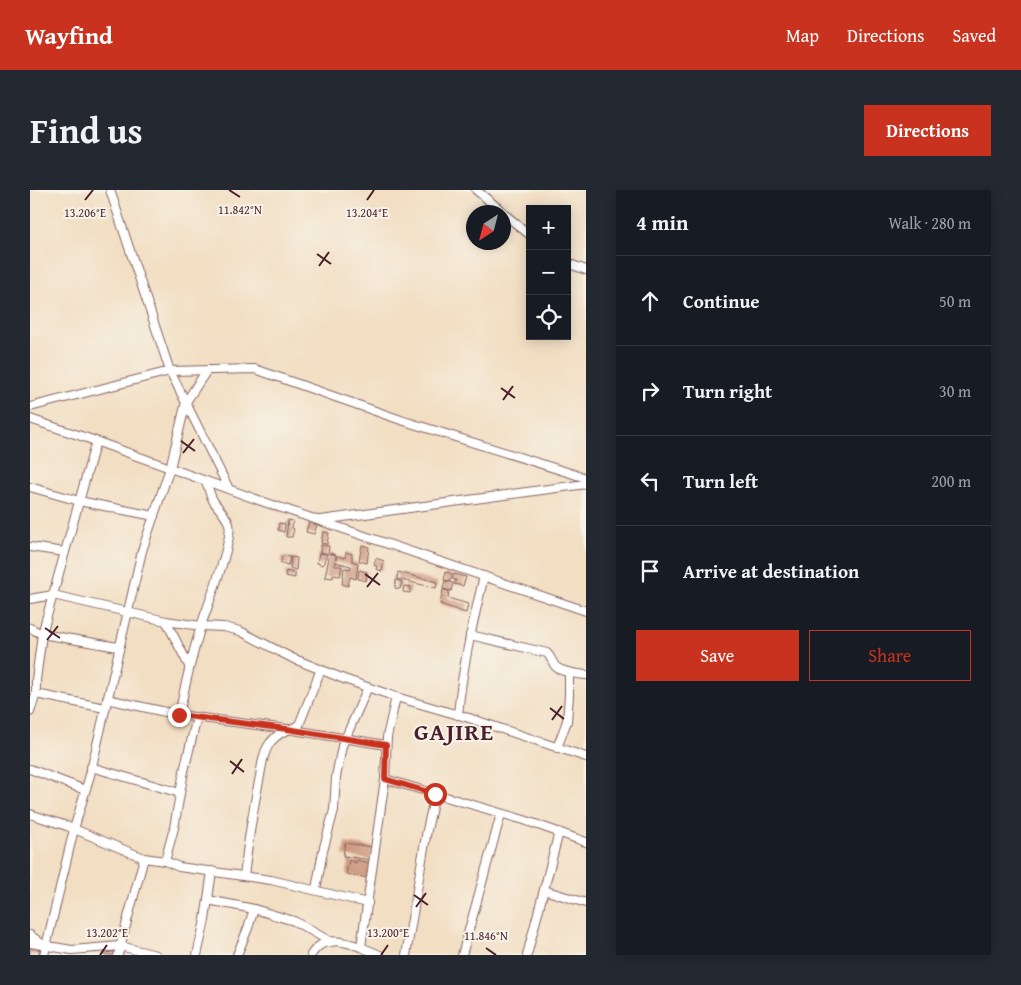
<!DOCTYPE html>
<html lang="en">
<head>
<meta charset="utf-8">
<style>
  body { margin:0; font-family:"Gentium Book Plus",serif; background:#242831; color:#f1f3f6 }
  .controls { position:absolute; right:15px; top:15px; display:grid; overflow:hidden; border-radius:0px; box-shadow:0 2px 12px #0003 }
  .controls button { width:45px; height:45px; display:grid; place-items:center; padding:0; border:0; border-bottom:1px solid #363941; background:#171b24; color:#f1f3f6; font:25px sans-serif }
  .compass { position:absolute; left:436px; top:15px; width:45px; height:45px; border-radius:50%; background:#171b24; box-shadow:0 2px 12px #0003; rotate:216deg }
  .stop { position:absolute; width:15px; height:15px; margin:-11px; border:4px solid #c8321e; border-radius:50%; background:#fff }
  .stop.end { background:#c8321e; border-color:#fff; box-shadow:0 1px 5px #0008 }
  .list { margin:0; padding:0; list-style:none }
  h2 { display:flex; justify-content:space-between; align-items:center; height:65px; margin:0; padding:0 20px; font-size:21px }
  h2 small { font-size:16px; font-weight:400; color:#9ea1a6 }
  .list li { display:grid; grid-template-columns:32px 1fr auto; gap:15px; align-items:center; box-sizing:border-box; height:90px; padding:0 20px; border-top:1px solid #363941 }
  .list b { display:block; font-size:19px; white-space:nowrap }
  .list em { font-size:16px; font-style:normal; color:#9ea1a6 }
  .actions { display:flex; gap:10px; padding:15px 20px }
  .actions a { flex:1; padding:11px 0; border:1px solid #c8321e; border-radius:0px; text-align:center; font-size:18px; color:#c8321e }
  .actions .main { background:#c8321e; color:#fff }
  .icon { flex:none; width:28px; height:28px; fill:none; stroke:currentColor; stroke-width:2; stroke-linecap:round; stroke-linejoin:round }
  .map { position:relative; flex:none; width:556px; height:765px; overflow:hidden; border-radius:0px }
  header { display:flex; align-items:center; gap:30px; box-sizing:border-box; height:70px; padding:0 25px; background:#c8321e; color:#fff }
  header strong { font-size:24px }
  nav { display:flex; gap:28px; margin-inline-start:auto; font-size:18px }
  .intro { display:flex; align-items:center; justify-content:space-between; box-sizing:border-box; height:120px; padding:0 30px }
  h1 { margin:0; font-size:35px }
  .button { padding:12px 22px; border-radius:0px; background:#c8321e; color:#fff; font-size:18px; font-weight:700 }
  main { display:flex; gap:30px; padding:0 30px }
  aside { flex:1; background:#171b24; border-radius:0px; box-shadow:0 2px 12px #0003 }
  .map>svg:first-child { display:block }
  .building { fill:#cf9b83 }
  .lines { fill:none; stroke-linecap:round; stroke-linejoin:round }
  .minor-casing { stroke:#856260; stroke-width:10 }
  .minor { stroke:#fff; stroke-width:8 }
  .route { stroke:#c8321e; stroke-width:6 }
  .ticks { fill:none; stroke:#4a1f2b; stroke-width:2 }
  .labels { text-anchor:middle; stroke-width:4; stroke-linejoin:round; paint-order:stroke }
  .district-label { font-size:24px; font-weight:bold; letter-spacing:1px; fill:#4a1f2b; stroke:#f7f3e8 }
  .ticks-label { font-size:12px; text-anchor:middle; fill:#4a1f2b; stroke:#f7f3e8; stroke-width:4; stroke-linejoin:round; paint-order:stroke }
</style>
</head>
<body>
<header>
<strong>Wayfind</strong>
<nav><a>Map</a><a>Directions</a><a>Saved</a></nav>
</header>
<div class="intro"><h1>Find us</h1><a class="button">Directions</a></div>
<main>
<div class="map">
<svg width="556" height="765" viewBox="0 0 556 765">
  <rect width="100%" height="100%" fill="#f7f3e8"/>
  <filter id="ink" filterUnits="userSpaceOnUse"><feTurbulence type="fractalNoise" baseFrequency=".02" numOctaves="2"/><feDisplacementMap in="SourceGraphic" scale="10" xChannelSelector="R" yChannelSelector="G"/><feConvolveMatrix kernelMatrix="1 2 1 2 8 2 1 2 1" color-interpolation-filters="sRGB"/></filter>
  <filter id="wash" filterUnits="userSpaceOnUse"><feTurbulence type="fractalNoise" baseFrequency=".0096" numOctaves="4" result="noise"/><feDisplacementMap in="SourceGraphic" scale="20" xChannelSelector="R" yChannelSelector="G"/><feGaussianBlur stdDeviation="1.12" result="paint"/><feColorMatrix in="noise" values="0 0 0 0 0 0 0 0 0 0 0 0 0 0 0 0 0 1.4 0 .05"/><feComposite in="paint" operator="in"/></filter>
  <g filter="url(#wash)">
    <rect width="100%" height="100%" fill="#f2dec2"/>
    <g id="blocks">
      <g class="building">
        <polygon points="258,330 263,331 262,338 264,339 262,347 256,347"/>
        <polygon points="279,332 287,335 284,344 276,342"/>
        <polygon points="249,333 255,334 254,342 248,340"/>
        <polygon points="293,342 299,343 297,354 291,353"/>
        <polygon points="291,355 299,356 298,364 290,362"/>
        <polygon points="332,355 339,357 337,373 329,371"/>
        <polygon points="316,362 322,364 322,371 328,373 326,389 320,387 318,396 312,394 314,378 321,379 321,376 305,372 307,366 315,368"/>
        <polygon points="289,363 297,364 293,375 287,373"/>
        <polygon points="300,363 306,365 305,376 312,376 310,386 303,385 303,388 295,387"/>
        <polygon points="252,366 260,367 258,375 251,373"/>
        <polygon points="261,367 267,368 266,380 260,378"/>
        <polygon points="346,368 354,371 352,381 346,379 347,376 344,375"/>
        <polygon points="329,380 337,382 336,391 328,389"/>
        <polygon points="256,381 265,383 265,388 255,386"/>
        <polygon points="368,382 407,392 406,398 367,389"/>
        <polygon points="416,382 422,384 420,391 414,390"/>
        <polygon points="424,384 436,387 433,396 424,394 426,390 422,389"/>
        <polygon points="366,390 372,392 370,399 365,398"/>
        <polygon points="415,391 423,393 421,401 413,399"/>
        <polygon points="374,396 381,397 380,403 373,402"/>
        <polygon points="413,400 419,401 418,408 438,414 436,423 410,414"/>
        <polygon points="315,653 343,657 341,670 313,666"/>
        <polygon points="319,670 326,673 326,670 341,673 338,688 316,684"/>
        <polygon points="0,758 9,758 9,764 0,765"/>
        <polygon points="84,762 83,765 73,765 74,763"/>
      </g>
    </g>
  </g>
  <g filter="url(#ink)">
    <use href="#blocks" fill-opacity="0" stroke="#856260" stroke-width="1"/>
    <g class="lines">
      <g class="minor-casing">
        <g id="minor">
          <polyline points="80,0 140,181 199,299"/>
          <polyline points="446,0 473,22"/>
          <polyline points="473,23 500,45"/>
          <polyline points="537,73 556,80"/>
          <polyline points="0,217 140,181 225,179 371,230 556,288"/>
          <polyline points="0,229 57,248 237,313 556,421"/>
          <polyline points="0,297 49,311 124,326"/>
          <polyline points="291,330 556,294"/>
          <polyline points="0,357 35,362"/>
          <polyline points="0,409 23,405 136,431 171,436 194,437 210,441 262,468 314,489 366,507 439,528 556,567"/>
          <polyline points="136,431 159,476"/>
          <polyline points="0,438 12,444 88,457"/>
          <path d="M440,445L517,463C522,468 522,473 526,477C534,483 547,484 556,485"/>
          <polyline points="6,504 75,518"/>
          <polyline points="77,509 149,525 257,539 356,555"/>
          <polyline points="0,522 6,504 6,490 12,444 66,251"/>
          <path d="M149,525C155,495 162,465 171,436C177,417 204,350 199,334C196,325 189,319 184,312C180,306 178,297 176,291"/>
          <path d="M428,525C432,478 443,432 454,386"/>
          <polyline points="527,558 537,531 539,505 539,482"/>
          <polyline points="61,577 150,603"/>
          <polyline points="0,579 55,600"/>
          <polyline points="355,589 494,630 556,652"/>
          <polyline points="0,624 37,636 114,668 135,671 149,677 241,690 338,713"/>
          <polyline points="135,671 144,638 154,581 167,527"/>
          <path d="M214,686C218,652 223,619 230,586C232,575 233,562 240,553C248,542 258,541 269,535L291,479"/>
          <polyline points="286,699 293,661 304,620 306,587 312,556 338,497"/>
          <polyline points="514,700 556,713"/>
          <polyline points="178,710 224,719 264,731 301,752"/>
          <polyline points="0,745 12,754"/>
          <polyline points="0,753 42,760 90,756 126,765"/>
          <polyline points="14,765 44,639 60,585 112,361 140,278 156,212 177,180"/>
          <polyline points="88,765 114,668"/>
          <polyline points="167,765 175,730 182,681"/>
          <polyline points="207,765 218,738 224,719"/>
          <path d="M281,765C283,762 286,758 289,756C300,747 319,753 331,757"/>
          <polyline points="350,765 331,757 355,589 357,547 366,507"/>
          <polyline points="376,765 397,640 405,604"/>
          <polyline points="432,765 471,624"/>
          <polyline points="497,765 529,642"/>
        </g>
      </g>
      <use href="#minor" class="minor"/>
    </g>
  </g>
  <g class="lines" filter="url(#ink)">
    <polyline class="route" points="149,525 257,539 356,555 355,589 405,604"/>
  </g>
  <path class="ticks" d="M199,0L210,7M55,10L63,0M337,10L344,0M287,64L301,74M289,76L299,62M471,198L485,208M473,210L483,196M151,251L165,261M153,263L164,249M335,384L350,395M337,397L348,383M15,438L30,448M17,450L28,436M520,518L534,529M522,530L532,516M200,571L214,582M202,584L212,569M384,705L398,715M386,717L396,703M456,758L466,765M70,765L77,755M351,765L358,755"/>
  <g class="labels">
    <g class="district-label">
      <text x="424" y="550">GAJIRE</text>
    </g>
  </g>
  <g class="ticks-label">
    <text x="210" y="24">11.842°N</text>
    <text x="337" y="27">13.204°E</text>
    <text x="55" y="27">13.206°E</text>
    <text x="77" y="747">13.202°E</text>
    <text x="358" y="747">13.200°E</text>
    <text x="456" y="750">11.846°N</text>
  </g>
</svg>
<div class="controls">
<button>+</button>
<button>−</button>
<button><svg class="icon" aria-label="locate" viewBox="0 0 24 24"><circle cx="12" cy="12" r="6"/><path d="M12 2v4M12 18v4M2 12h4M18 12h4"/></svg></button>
</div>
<svg class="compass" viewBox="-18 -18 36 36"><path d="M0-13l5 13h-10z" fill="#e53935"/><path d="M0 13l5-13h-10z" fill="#9ea1a6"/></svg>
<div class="stop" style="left:405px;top:604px"></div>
<div class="stop end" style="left:149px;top:525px"></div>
</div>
<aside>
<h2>4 min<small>Walk · 280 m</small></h2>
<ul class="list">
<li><svg class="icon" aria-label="ahead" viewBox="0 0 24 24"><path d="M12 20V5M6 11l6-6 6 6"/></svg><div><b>Continue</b></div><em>50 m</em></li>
<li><svg class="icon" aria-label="right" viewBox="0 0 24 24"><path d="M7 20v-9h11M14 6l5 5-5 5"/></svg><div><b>Turn right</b></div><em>30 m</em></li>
<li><svg class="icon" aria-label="left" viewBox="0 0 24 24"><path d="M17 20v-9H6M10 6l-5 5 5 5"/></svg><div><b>Turn left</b></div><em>200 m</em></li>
<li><svg class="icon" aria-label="arrive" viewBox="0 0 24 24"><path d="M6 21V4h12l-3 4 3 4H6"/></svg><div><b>Arrive at destination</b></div></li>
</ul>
<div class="actions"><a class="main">Save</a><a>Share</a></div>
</aside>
</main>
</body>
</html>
